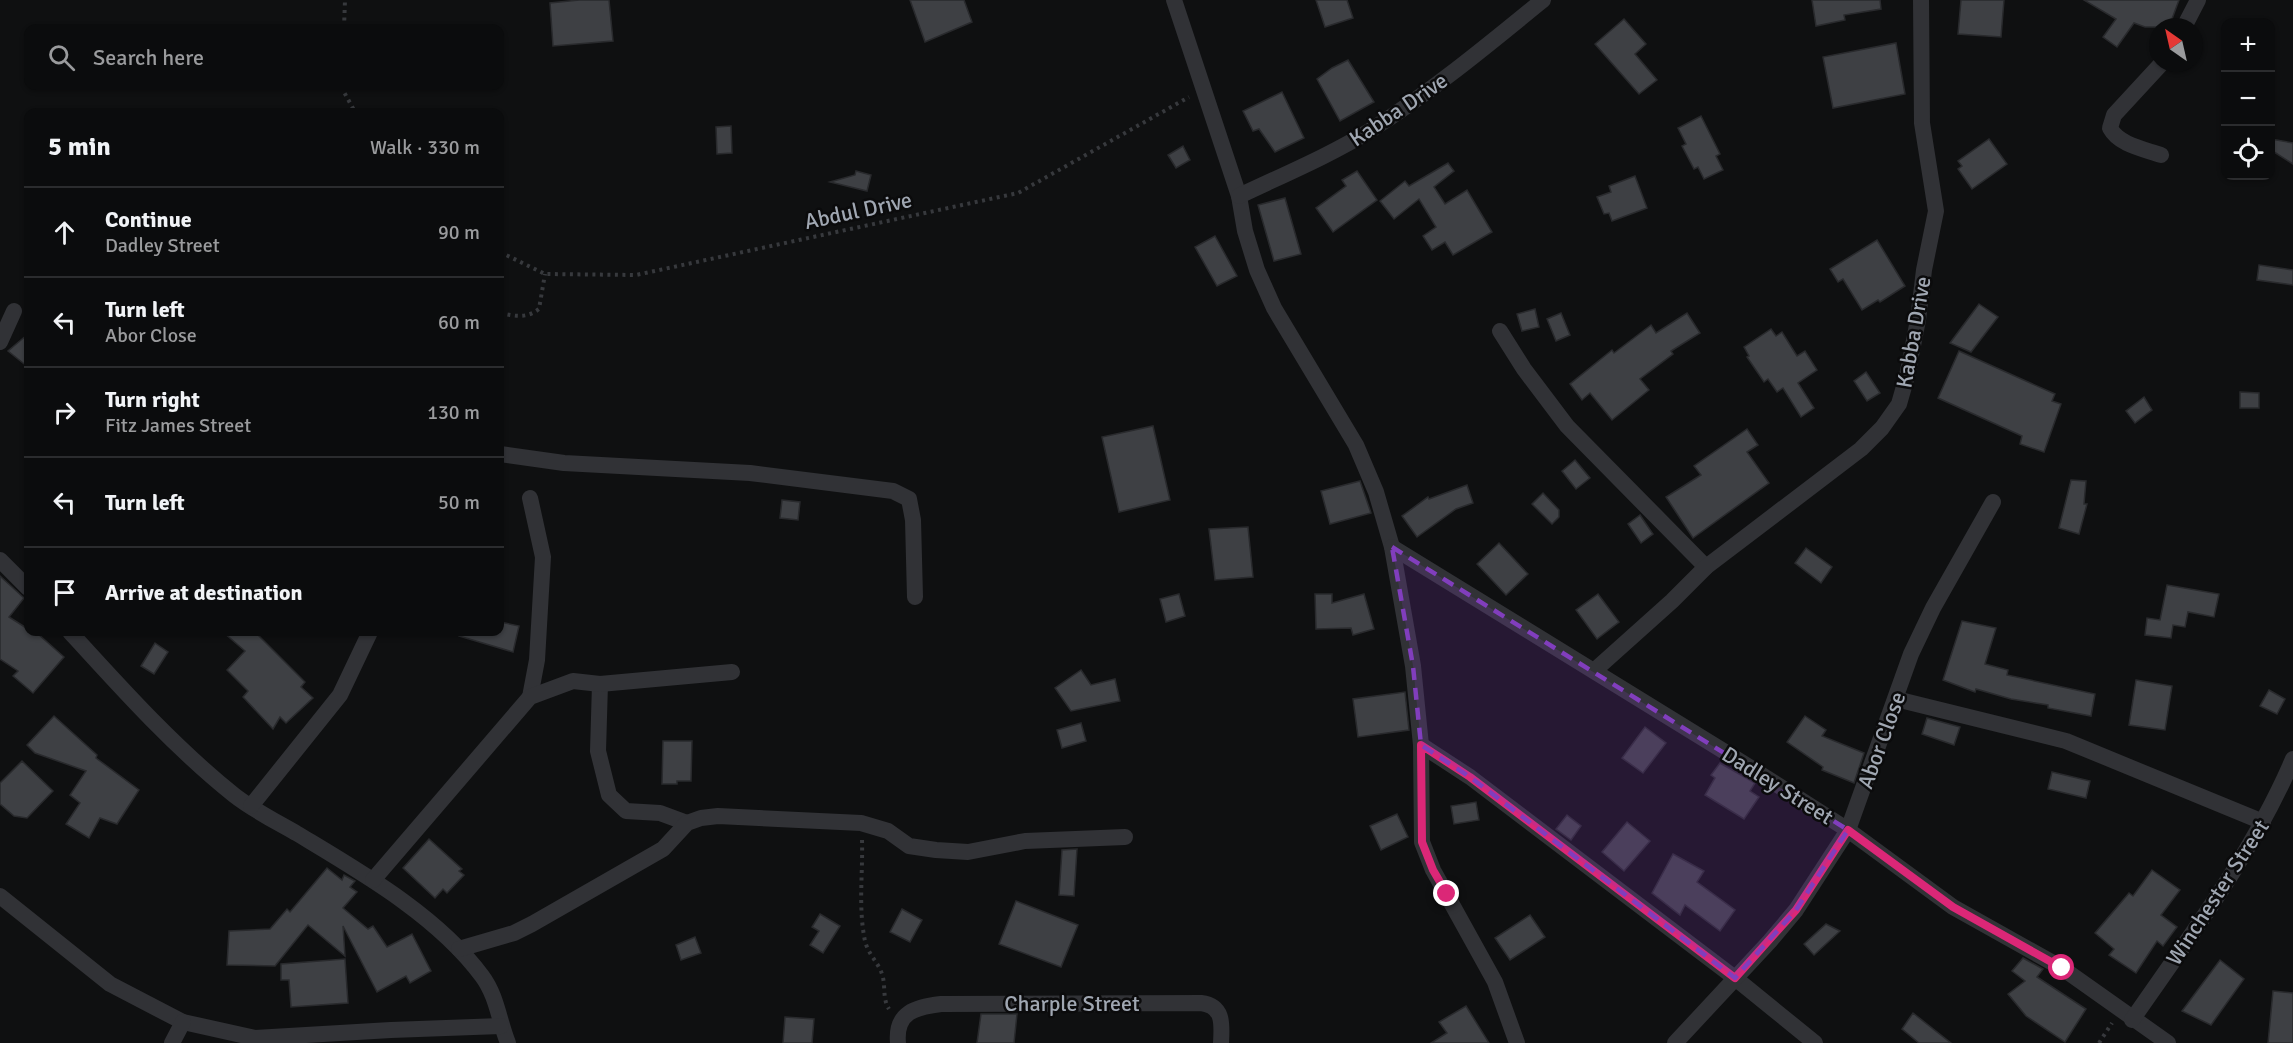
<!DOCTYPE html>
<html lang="en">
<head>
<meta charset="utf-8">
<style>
  body { margin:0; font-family:Signika,sans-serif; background:#141516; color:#f1f3f6 }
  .controls { position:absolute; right:18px; top:18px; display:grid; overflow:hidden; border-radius:12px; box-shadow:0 2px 4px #0004 }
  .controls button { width:54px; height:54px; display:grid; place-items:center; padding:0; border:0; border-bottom:2px solid #2b2c2e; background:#0b0c0d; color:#f1f3f6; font:30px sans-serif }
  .compass { position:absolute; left:2149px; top:18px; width:54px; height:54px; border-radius:50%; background:#0b0c0d; box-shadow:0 2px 4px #0004; rotate:326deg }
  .stop { position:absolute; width:18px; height:18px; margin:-14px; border:4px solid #db2777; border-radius:50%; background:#fff }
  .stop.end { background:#db2777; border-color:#fff; box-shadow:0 2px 6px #0008 }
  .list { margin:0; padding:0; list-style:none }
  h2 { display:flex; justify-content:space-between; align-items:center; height:78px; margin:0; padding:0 24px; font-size:26px }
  h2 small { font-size:20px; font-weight:400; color:#9a9b9d }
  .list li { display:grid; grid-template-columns:39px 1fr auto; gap:18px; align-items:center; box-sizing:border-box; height:90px; padding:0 24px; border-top:2px solid #2b2c2e }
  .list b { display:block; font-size:22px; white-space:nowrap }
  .list p { margin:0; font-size:20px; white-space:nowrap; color:#9a9b9d }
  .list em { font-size:20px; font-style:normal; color:#9a9b9d }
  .icon { flex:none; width:33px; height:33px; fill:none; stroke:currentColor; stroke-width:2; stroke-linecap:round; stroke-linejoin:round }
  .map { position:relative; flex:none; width:2293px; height:1043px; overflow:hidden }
  .search { position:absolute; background:#0b0c0d; box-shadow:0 2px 4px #0004; left:24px; top:24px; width:480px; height:66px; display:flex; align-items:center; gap:15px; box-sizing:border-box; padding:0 21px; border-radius:12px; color:#9a9b9d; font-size:22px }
  .panel { position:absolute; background:#0b0c0d; box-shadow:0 2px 4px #0004; left:24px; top:108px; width:480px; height:528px; border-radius:12px }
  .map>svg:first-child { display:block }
  .building { fill:#3e4044; stroke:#292a2d; stroke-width:1.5 }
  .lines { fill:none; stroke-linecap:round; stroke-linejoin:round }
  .path { stroke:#37393d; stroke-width:4; stroke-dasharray:3 4.5; stroke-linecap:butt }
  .street { stroke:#313236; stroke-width:16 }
  .route { stroke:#db2777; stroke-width:8 }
  .marked { fill:#813ebd; fill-opacity:0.2; stroke:#813ebd; stroke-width:4.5; stroke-dasharray:12 8; stroke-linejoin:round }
  .labels { text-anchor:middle; stroke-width:5; stroke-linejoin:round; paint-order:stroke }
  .street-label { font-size:22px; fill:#a0a7b2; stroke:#0b0b0c }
</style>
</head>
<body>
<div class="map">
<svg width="2293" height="1043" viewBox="0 0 2293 1043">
  <rect width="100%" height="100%" fill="#0f1011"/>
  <g class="building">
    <polygon points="579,0 609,0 613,41 553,46 550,3"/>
    <polygon points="910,0 964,0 972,22 925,42"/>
    <polygon points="1316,0 1347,0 1353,18 1325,27"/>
    <polygon points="1812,0 1880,0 1881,9 1844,15 1845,20 1816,26"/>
    <polygon points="1961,0 2004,0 2001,37 1958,34"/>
    <polygon points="2084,0 2179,0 2169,27 2145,27 2134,23 2117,47 2103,37 2116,19"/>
    <polygon points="1624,19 1646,44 1635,54 1657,80 1639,94 1595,44"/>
    <polygon points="1896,43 1905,94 1833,108 1823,57"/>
    <polygon points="1348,60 1374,102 1340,121 1317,79 1332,68"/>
    <polygon points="1282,92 1304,138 1275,152 1259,129 1253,131 1243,111"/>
    <polygon points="1701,116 1720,154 1716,156 1723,170 1704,179 1698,167 1694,169 1682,146 1686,144 1678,128"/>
    <polygon points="731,126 732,153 717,154 716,127"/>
    <polygon points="1989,139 2007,164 1972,189 1958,169 1962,166 1958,161"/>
    <polygon points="2271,139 2293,143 2293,164 2271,150"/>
    <polygon points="1183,146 1190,160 1176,168 1168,155"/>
    <polygon points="1448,163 1454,171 1434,187 1445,204 1467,190 1492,232 1453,255 1445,242 1432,250 1423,236 1436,227 1419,199 1394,219 1380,201 1405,181 1409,186"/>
    <polygon points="856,171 871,175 867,191 830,182 855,175"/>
    <polygon points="1357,171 1377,200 1333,232 1316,208 1346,186 1342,180"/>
    <polygon points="1635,176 1647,208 1612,221 1609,213 1604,214 1597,197 1611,192 1609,186"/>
    <polygon points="1285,198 1301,254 1274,261 1258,205"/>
    <polygon points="1215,236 1237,276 1217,286 1195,247"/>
    <polygon points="1877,240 1905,286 1880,302 1878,300 1862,310 1843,279 1838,282 1830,269"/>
    <polygon points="2259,265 2293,270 2293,285 2257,280"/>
    <polygon points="1979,304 1998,317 1971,352 1950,343"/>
    <polygon points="1535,309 1539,327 1522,331 1517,314"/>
    <polygon points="1561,313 1570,335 1556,341 1547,319"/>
    <polygon points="1687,313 1700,333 1671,351 1673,354 1640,379 1649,390 1612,420 1590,393 1582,400 1570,384 1612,350 1614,353 1651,325 1656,333"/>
    <polygon points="1771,329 1776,336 1782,332 1797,356 1805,351 1817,370 1798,383 1814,408 1801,417 1783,388 1777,392 1768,379 1764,382 1747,357 1749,356 1744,347"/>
    <polygon points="28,334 28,367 8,351"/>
    <polygon points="1959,351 2055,394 2052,401 2061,404 2044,452 2020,444 2022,436 1938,398"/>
    <polygon points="1866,372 1880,393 1867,401 1854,381"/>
    <polygon points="2240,392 2259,393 2259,408 2240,408"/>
    <polygon points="2144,397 2152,410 2135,423 2126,411"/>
    <polygon points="1153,426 1170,500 1119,512 1102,437"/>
    <polygon points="1747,429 1758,445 1747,452 1769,483 1693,538 1666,497 1701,475 1694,466"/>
    <polygon points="1575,460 1590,478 1576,489 1562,471"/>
    <polygon points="2071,480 2086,481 2084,504 2087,504 2079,534 2059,528"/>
    <polygon points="1360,481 1371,513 1330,524 1321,491"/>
    <polygon points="1467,485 1473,503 1456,509 1417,537 1402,516 1428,497 1429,499"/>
    <polygon points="1543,493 1559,510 1559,517 1552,524 1532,504"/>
    <polygon points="782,500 800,502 798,520 780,518"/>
    <polygon points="1640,515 1653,534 1641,543 1628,524"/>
    <polygon points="1248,527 1253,577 1215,580 1209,529"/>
    <polygon points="1499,543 1528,574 1506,595 1477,564"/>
    <polygon points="1806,548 1832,567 1821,583 1795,563"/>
    <polygon points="0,576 24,598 9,617 28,629 28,632 38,634 64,657 33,693 13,676 18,671 0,659"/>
    <polygon points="2167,585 2219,594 2214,617 2188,612 2185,627 2173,625 2171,638 2145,635 2147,618 2160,620"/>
    <polygon points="1179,594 1185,616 1166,622 1160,599"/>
    <polygon points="1315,594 1332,594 1332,603 1364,594 1374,629 1353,635 1351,628 1316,629"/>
    <polygon points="1598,594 1619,622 1597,639 1576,610"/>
    <polygon points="1962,621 1996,628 1985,664 2008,670 2007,675 2095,694 2091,716 2048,708 2048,705 2011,699 1976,689 1975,692 1943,680"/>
    <polygon points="500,622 519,626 513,652 459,636 460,632 500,632"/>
    <polygon points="223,632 255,632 305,682 301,687 313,698 286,723 280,717 273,729 243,697 248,691 227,670 245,651"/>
    <polygon points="155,643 168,652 154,674 141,666"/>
    <polygon points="1081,670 1091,685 1115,679 1120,701 1071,711 1055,688"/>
    <polygon points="2136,680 2172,686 2165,730 2129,725"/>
    <polygon points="2269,690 2285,699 2277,714 2260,706"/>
    <polygon points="1405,692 1409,730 1358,737 1353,699"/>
    <polygon points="54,716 97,755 96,758 139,790 117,824 100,818 89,838 66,824 80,803 70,795 86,771 35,753 27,745"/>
    <polygon points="1805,716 1826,730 1822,736 1864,753 1854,783 1822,770 1823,767 1787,742"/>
    <polygon points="1927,718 1960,727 1954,745 1922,734"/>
    <polygon points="1081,723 1086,741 1062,748 1057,730"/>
    <polygon points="1645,727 1666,743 1643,773 1622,758"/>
    <polygon points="663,741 692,741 691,781 677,781 677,784 662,784"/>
    <polygon points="22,761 53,791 27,818 14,816 0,804 0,783"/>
    <polygon points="1720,763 1755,783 1750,791 1759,797 1744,819 1705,795 1715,778 1711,775"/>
    <polygon points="2052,772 2090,781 2086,798 2048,789"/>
    <polygon points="1476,802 1479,820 1454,824 1451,806"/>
    <polygon points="1397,814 1408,837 1381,850 1370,826"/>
    <polygon points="1567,815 1581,826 1571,840 1556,829"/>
    <polygon points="1627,822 1650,841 1624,871 1602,852"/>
    <polygon points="429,839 462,869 459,871 464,875 447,893 443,889 435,898 403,868"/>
    <polygon points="1077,849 1074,896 1059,895 1062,850"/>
    <polygon points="1673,854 1704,871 1697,882 1735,910 1720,931 1685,905 1680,915 1652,893"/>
    <polygon points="327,868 342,880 344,875 355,881 350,887 357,892 343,908 368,929 373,926 387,947 412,934 431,971 410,983 406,976 377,992 343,926 345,956 308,925 275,966 227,965 229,931 270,929 287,909 290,912"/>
    <polygon points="2152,870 2180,890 2161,915 2177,927 2163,946 2157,941 2136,973 2109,955 2114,949 2095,933 2129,893 2133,896"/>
    <polygon points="1016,901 1078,925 1061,967 999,944"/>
    <polygon points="902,909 922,920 910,942 890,932"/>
    <polygon points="820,914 840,926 823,953 810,945 819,931 812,927"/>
    <polygon points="1530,915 1545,937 1510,960 1495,938"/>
    <polygon points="1826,924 1840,931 1814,955 1804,944"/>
    <polygon points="695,937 701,953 681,960 676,945"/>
    <polygon points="2023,958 2043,969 2037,977 2086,1009 2065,1042 2026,1016 2008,994 2025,981 2012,971"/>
    <polygon points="345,959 348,1003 291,1007 289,980 281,980 281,964"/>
    <polygon points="2220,960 2244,979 2211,1025 2182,1011"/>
    <polygon points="2273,991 2293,993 2293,1043 2268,1043"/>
    <polygon points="1466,1006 1489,1043 1431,1043 1447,1033 1439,1022"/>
    <polygon points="1913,1013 1951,1043 1919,1043 1902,1029"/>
    <polygon points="981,1014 1017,1014 1014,1043 977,1043"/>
    <polygon points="785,1017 814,1019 812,1043 783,1043"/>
  </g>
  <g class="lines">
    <g class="path">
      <polyline points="344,28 345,0"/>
      <polyline points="343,86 344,92 355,112"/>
      <polyline points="500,252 545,274 636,275 1018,193 1189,97"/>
      <path d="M500,313C515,316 526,319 539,309L545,274"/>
      <path d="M862,840C863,874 858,907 865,941C868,954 878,962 882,974C886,986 882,998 889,1009"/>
      <polyline points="2099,1043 2112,1023"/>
    </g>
    <g class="street">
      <polyline points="1174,0 1239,196 1245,231 1257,270 1274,308 1356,445 1376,492 1392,547 1413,666 1421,745 1422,842 1433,870 1495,982 1517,1043"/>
      <polyline points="2184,27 2198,0"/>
      <path d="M2161,155C2144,149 2119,145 2110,128L2114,115L2162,63"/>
      <path d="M1239,196C1283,175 1329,156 1371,130C1431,92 1488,45 1543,0"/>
      <polyline points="1500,331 1524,369 1567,426 1706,567"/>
      <polyline points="0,342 14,311"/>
      <polyline points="500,454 564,463 750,473 893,491 909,499 913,520 915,597"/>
      <polyline points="1392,547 1743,763 1848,830 1953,907 2062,968 2168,1043"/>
      <polyline points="0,560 28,588"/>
      <path d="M70,632C121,688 174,747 234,795C253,810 275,821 296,833C359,871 437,915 482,976C497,996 499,1021 508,1043"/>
      <polyline points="1595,670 1672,601 1706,567 1861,449 1882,428 1899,404 1907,376 1918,320 1924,270 1936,211 1922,123 1921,0"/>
      <polyline points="600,684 598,751 609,795 626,811 660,813 687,823"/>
      <polyline points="530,697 537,660 543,557 530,498"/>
      <polyline points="1896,699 2066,741 2263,822"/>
      <polyline points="1421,745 1470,777 1735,978 1815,1043"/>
      <polyline points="251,806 340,695 370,632"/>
      <polyline points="373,880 530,697 573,681 600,684 732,672"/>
      <polyline points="0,896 110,984 183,1022 255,1038 391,1030 501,1026"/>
      <polyline points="459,949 514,933 532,924 663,849 687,823 701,818 718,816 861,823 888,831 909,846 936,850 968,852 1025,841 1125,837"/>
      <path d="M2132,1020C2190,936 2253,853 2293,759"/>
      <polyline points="172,1043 183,1022"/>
      <path d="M898,1043C895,1012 916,1007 941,1004L1201,1003C1224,1006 1222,1024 1221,1043"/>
      <polyline points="1675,1043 1770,941 1796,910 1848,830 1911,654 1933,608 1993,502"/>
    </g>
  </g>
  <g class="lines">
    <polyline class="route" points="1447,894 1433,870 1422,842 1421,745 1470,777 1735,978 1796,910 1848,830 1953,907 2062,968"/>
  </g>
  <path class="marked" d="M1392,547L1848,830L1796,910L1735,978L1470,777L1421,745L1413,666Z"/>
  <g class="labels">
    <g class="street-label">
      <text transform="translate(1398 109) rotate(-34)" y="8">Kabba Drive</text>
      <text transform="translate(858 210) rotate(-12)" y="8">Abdul Drive</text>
      <text transform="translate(1913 332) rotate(-80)" y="8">Kabba Drive</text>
      <text transform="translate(1881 740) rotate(-70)" y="8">Abor Close</text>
      <text transform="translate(1778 785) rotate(32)" y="8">Dadley Street</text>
      <text transform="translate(2217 892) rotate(-57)" y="8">Winchester Street</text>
      <text x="1072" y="1011">Charple Street</text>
    </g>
  </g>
</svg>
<div class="controls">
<button>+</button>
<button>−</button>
<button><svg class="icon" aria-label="locate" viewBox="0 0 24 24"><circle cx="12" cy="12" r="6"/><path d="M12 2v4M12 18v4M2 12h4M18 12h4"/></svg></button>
</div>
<svg class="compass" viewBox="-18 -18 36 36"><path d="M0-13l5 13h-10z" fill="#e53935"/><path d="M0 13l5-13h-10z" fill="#9a9b9d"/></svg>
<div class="stop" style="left:2062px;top:968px"></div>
<div class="stop end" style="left:1447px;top:894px"></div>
<div class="search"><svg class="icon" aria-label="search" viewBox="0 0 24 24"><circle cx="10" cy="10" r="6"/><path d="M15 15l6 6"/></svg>Search here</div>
<section class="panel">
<h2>5 min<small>Walk · 330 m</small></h2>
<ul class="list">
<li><svg class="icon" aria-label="ahead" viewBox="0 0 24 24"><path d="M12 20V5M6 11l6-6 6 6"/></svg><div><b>Continue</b><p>Dadley Street</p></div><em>90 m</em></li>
<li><svg class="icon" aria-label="left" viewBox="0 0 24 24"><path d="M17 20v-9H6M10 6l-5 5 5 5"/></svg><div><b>Turn left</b><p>Abor Close</p></div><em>60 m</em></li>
<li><svg class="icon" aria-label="right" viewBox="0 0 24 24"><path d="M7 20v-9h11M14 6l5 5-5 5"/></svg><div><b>Turn right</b><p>Fitz James Street</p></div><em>130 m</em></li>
<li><svg class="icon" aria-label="left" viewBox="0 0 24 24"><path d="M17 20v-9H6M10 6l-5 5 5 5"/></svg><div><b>Turn left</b></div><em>50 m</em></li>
<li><svg class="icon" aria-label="arrive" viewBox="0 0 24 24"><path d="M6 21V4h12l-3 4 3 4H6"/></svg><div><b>Arrive at destination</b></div></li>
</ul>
</section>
</div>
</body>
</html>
